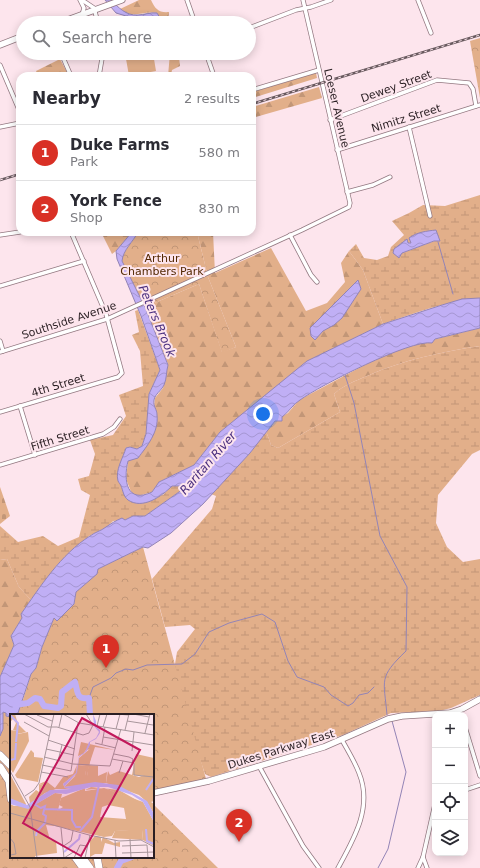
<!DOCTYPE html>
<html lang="en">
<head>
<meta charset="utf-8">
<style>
  body { margin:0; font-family:"DejaVu Sans",sans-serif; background:#f2f2f3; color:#2b2b33 }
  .controls { position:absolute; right:12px; bottom:12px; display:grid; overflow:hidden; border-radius:8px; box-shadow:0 2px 10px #0003 }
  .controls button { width:36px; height:36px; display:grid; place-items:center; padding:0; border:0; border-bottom:1px solid #e1e1e2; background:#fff; color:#2b2b33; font:20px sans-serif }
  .you { position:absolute; left:263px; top:414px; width:14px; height:14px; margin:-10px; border:3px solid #fff; border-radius:50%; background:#1a73e8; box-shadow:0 0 0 6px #1a73e833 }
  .badge { display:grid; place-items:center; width:26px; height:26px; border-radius:50%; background:#d93025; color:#fff; font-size:13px; font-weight:700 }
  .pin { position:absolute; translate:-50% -33px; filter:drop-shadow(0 1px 2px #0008) }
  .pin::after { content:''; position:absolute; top:21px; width:14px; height:12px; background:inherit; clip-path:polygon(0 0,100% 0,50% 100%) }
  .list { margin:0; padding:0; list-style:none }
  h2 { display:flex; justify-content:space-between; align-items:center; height:52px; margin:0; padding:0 16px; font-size:17px }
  h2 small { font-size:13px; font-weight:400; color:#7c7c81 }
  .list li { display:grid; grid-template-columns:26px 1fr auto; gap:12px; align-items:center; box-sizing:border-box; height:56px; padding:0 16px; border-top:1px solid #e1e1e2 }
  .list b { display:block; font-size:15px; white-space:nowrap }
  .list p { margin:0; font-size:13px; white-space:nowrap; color:#7c7c81 }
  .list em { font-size:13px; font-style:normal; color:#7c7c81 }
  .icon { flex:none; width:22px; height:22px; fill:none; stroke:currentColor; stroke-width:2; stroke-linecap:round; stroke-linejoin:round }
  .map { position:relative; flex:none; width:480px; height:868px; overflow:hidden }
  .search { position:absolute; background:#fff; box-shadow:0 2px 10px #0003; left:16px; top:16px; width:240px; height:44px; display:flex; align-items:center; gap:10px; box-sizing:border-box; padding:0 14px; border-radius:22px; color:#7c7c81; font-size:15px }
  .panel { position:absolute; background:#fff; box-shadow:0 2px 10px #0003; left:16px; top:72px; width:240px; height:164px; border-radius:12px }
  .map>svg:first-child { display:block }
  .forest { fill:url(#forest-firs) }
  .wetland { fill:url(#wetland-marsh); fill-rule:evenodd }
  .cemetery { fill:url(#cemetery-stones) }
  .park { fill:url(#park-crowns) }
  .garden { fill:#e2af8a }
  .water { fill:url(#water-waves); stroke:#9384b6 }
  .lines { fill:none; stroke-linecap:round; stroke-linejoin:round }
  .stream { stroke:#9384b6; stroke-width:1 }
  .river { stroke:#c0aff5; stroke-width:6 }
  .street-casing { stroke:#937881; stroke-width:5 }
  .secondary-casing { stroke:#937881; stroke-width:7 }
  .highway-casing { stroke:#937881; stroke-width:8 }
  .street { stroke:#fff; stroke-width:3.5 }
  .secondary { stroke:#fff; stroke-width:5.5 }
  .highway { stroke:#fff; stroke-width:7 }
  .rail-casing { stroke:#68595e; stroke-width:2.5 }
  .rail { stroke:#fde5ed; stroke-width:1; stroke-dasharray:3; stroke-linecap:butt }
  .labels { text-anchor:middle; stroke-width:4; stroke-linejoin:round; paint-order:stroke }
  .street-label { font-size:11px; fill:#2a1f23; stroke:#fde5ed }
  .park-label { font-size:11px; fill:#532903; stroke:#fde5ed }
  .water-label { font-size:12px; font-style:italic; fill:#4a2f7f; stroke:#fde5ed }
  .inset-river { fill:none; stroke:#c0aff5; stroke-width:2 }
  .inset-road { fill:none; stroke:#a9969c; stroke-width:1 }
  .view { fill:#c2185b; fill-opacity:0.15; stroke:#c2185b; stroke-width:2 }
  .inset-edge { fill:none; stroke:#2a1f23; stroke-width:2 }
</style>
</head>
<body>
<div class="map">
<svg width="480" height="868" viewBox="0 0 480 868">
  <defs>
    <pattern id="forest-firs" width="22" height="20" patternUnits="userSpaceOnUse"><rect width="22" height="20" fill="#e2af8a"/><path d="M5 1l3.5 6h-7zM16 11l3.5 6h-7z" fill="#c29677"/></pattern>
    <pattern id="wetland-marsh" width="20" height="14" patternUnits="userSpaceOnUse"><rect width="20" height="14" fill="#e2af8a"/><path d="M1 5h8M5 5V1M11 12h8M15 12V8" fill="none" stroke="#c29677"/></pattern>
    <pattern id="cemetery-stones" width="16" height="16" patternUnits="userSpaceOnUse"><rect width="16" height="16" fill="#e2af8a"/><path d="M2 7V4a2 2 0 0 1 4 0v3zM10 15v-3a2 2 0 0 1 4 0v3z" fill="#c29677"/></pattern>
    <pattern id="park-crowns" width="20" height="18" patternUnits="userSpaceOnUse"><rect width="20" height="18" fill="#e2af8a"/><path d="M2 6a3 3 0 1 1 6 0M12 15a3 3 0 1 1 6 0" fill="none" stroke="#c29677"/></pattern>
    <pattern id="water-waves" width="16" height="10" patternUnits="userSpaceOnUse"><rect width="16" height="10" fill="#c0aff5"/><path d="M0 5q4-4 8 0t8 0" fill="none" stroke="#a596d2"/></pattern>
  </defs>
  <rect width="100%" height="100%" fill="#fde5ed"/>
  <g class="forest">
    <path d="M139,0H151C155,9 159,13 169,12L168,23H163L157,13C144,10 131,20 120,9Z"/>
    <polygon points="170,53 184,53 184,56 179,57 180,66 172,70 171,76 168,76"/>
    <polygon points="60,59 69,76 34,76 37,74 36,71"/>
    <polygon points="316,73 317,78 252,98 252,92"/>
    <polygon points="319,87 322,98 252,118 252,107"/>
    <polygon points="101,232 132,232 116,251 112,254"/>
    <polygon points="197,232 213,232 215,273 271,248 306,311 327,303 345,282 341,263 349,251 363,270 383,324 318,356 220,432 194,465 159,482 152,492 138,496 132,494 126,479 128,461 140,454 155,431 157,413 154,407 155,398 163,388 168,364 145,307 199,284 222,352 236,347 208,277"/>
    <path d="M480,328V346C441,352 403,360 367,376C355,381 344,385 334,394L340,412L278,448L271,445L266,431L276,420L288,413L299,400L372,361L408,346Z"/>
    <polygon points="7,559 19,587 31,600 22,614 22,618 11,636 14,645 0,677 0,560"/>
  </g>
  <g class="wetland">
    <path d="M480,195V298C446,301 415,313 383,324L363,270L349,251L356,244L364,258L377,260L388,256L391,247L404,235L392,221L409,213L423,205L445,206ZM440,239L402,253L399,258L407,240L408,243Z"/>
    <polygon points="138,310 160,370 149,394 146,434 142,446 137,449 130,447 126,448 119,468 123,488 128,500 163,495 172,485 179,486 186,483 186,487 145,516 133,516 125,520 113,521 107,527 89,536 58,564 31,600 19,587 7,559 0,560 0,526 18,542 43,536 58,546 79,537 90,495 81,490 78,479 89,476 95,454 90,440 113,435 126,416 119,395 143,386 140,351 132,335 139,332 135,311"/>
    <path d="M480,346V450L472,454L438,495L436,523L447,547L463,562L480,559V695L451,708L439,711L391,713L343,735L211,777L205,774L200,759L153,715L175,664L177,652L195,629L190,625L165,627L152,579L212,509L216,496L211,494L250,453L266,431L271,445L278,448L340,412L334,394C344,385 355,381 367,376C403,360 441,352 480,346Z"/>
  </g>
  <polygon class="cemetery" points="0,487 10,516 0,524"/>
  <g class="park">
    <polygon points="480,38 480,98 470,41"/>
    <path d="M138,232H197L208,277L236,347L222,353L199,284L145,307L121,261C123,250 133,242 138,232Z"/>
    <polygon points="143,547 206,779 153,790 153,715 16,715 22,703 31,674 36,668 42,647 54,618 57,621 74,604 76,592 96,574 98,569"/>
    <polygon points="3,712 6,713 6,716 11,717 11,857 153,857 153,804 218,868 0,868 0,736 3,729"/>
  </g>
  <g class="garden">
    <polygon points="125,53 153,53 156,71 129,76"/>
    <polygon points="169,254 182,262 183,272 162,282 156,262"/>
  </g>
  <g class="water">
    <path d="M105,0H111C118,7 126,16 138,15C144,15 150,12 157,13L163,23H159L150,18L136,19L116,13Z"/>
    <path d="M436,230L440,241H434L402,253L399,258L393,253L394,249L407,239L408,243H411L409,238C417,232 427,231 436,230Z"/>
    <path d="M132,232H138C133,242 123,250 122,261L145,307L168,365C166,372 167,378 164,385C161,391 155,394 154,400C153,407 157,409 157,415C159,432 147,446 138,458L128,461C123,481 127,504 152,492L159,482L194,465L220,432L307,361L383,324L442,305L462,299L480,298V328L435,339L432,343C411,339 319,386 300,400C293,404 289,412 282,417V421H275L250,453L203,504L171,533L148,548L143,547L98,569L97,574L76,592L74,604L57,621L54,618L42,647L36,668L31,674L18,713L11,715V717L6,716V713L3,712V729L0,736V677L14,645L11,636L22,618L21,614C40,587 61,554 90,536C95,532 101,531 106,527C112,523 115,521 122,518L125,520L133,516H145L186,487L185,484L179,486H172C162,496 143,510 128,500C123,496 123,490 121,486C121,485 119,483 118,481C115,470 123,458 126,448L130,447L137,449L142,446L146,434L149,394L160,370L141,316L117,259L116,251Z"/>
    <polygon points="358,280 361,289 342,318 334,325 323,331 315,340 311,336 310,328"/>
  </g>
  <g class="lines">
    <g class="stream">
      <polyline points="438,242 453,294"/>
      <path d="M345,375L354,403L380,536L407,587L406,651C378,678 384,679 387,715"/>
      <polyline points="89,698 93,687 111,678 116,673 126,669 133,670 147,665 182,664 195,654 209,632 229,623 262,614 275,622 288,661 297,677 324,687 331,695 348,706 353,703 359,695 368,693 374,687"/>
      <polyline points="378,868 388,849 406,772 392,721"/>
    </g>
    <g class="river">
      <path d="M15,705L28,703L35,698L40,699L44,706L58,708L61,706L62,692L75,682C78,692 76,700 89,698L90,715"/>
      <polyline points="117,868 121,861 132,857"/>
    </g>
    <g class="street-casing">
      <g id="street">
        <polyline points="80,0 84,8 82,15"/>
        <polyline points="82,0 94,8 98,23"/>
        <polyline points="187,0 195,23"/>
        <polyline points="418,0 431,33"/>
        <polyline points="249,28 296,10 311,7 331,0"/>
        <polyline points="61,53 71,76"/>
        <polyline points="206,53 214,76"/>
        <polyline points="0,65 20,112"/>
        <polyline points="99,76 103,53"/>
        <polyline points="252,90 319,70"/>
        <polyline points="330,120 437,80 469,83 473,89 476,106"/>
        <polyline points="0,127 20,123"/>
        <polyline points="409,127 430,216"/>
        <polyline points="337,150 480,105"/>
        <polyline points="347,192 373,185 390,177"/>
        <polyline points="0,235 20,232"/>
        <polyline points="290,235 311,275 317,282"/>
        <polyline points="0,286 84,261"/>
        <polyline points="0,341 3,351"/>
        <polyline points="0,352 107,319 302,230 349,207 350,203 303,0"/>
        <polyline points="20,406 35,455"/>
        <polyline points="0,412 118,377 122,373 106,314 71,232"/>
        <polyline points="0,465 103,434 114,427 120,419"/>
        <polyline points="465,727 480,776"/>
        <polyline points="259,766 303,846 319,868"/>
        <polyline points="465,790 480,785"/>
        <path d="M338,868C354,839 373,807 359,773C355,762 348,751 342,740"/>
        <polyline points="418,868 423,857"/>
        <polyline points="427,868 423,857 435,804"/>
      </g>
    </g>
    <g class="secondary-casing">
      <g id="secondary">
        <polyline points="59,23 122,0"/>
        <polyline points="0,45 23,36"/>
        <polyline points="153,793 209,781 324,747 388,719 402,716 450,713 462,709 480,699"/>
      </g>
    </g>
    <g class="highway-casing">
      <g id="highway">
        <polyline points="0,755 11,766"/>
        <polyline points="0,767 9,781 11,799"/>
        <polyline points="75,857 83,868"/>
        <polyline points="82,857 90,868"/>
        <polyline points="97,857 99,868"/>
      </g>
    </g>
    <use href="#street" class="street"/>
    <use href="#secondary" class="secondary"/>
    <use href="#highway" class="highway"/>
    <g class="rail-casing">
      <g id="rail">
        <polyline points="252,104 480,35"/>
        <polyline points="0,180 20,174"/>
      </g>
    </g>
    <use href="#rail" class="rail"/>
  </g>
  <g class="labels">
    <g class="street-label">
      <text transform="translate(396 86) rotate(-20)" y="4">Dewey Street</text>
      <text transform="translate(337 108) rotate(77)" y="4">Loeser Avenue</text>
      <text transform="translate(406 118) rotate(-17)" y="4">Nimitz Street</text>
      <text transform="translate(69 320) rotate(-18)" y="4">Southside Avenue</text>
      <text transform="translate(58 385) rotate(-17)" y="4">4th Street</text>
      <text transform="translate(60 438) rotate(-17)" y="4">Fifth Street</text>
      <text transform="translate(281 749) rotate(-17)" y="4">Dukes Parkway East</text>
    </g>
    <g class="park-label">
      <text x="162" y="262">Arthur<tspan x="162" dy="13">Chambers Park</tspan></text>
    </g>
    <g class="water-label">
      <text transform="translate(157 321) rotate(67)" y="4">Peters Brook</text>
      <text transform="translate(208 463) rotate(-49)" y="4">Raritan River</text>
    </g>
  </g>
  <g transform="translate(10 714)">
    <rect width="144" height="144" fill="#fde5ed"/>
    <path d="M0,16L7,17L8,20L18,18L19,27L3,59L0,54Z" fill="#e2af8a"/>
    <path d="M71,28L105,36L85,33L79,51L88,52V62L97,58L96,69L54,73L65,62L68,51L77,52L75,61L77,62L81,35L77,36L79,32L73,40L68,42ZM0,60L16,90V91L0,85ZM29,70L35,72V79L20,90L19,83L26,76L29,78ZM81,73L109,76L130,88L94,74L75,76ZM85,122L91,123V128L93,123L104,129L110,128V133L95,129L92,140H85L80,143V127Z" fill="#e2af8a"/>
    <path d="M0,0H5L8,10L16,18L7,20V17L3,16L6,9L3,5L0,8ZM67,51L66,59L53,70L55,74L61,75H46L35,79V72L29,70L36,67L45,74L53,63L63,60ZM98,57L100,61L109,57L129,63L144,57V87L141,88L144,90V100L137,88L129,81L96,69ZM75,74V77L94,74L133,88L144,108V132L133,126L132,116L105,117L102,122L94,123L45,112L36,104L53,93L49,91L51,84ZM98,91L114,94L116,105L90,103L92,93Z" fill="#e2af8a" fill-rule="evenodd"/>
    <path d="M21,36L24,39V43L33,44L28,68L7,64L5,61Z" fill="#e2af8a"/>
    <path d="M81,34V43L77,62H75L76,52L68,51L69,44ZM126,40L144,44L143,62L122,61ZM45,79L52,80L44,112L36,111L40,126L46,127L47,139L25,142V144H0V90L4,92L24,91ZM119,116H132L133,126L102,124L105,117Z" fill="#e2af8a"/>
    <path d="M83,0L86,7V13L90,16V19L86,25L80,28V31L76,38L69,43L67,59L54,73L85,68L108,71L137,87L144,100V108L133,88L122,81L98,73H81L56,80L45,79L18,95L0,90V84L17,91L40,76L61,75L55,74L53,70L66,59L69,42L75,38L79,28L86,24L89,18L84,12Z" fill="#c0aff5"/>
    <path class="inset-river" d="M0,1L8,9L6,28M0,46L5,45L6,29M136,76L144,64M24,90L31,94L35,92L33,100L36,102L35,109L27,117L26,122M35,95L62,96V106L66,113H71M136,115L137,127L144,130M70,117L82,103L89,71M54,138L69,125L70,120"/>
    <path class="inset-road" d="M14,0L38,13H47L73,21L79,19L83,11L76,0M53,0L69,9L144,21M106,0L119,1M123,0L139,3M27,1L42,7M117,7L143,11M14,8L39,22M87,12L90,0M49,13L52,0M93,13L97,0M106,15L110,0M115,16L119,0M135,19L140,0M93,23L143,31M38,26L65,35M85,29L106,34M92,30L95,13M36,35L64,41M122,37L124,18M104,40L119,43L123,45L122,49M34,43L63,50L100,52L111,15M102,45L124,49V61L144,63M48,47L52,31M32,51L61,57L68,9M0,57L20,93L27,144M31,58L58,63M109,59L113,47M15,82L24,76L29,69L44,0M0,99L79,121L109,127L131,126L144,133M51,114L54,144M0,124L4,129L6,140L0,141M120,125L121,144M105,126L106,144M112,132L137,131L138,144M52,133L61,127L63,117M112,139L144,138M54,144L65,137M64,144L70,131L77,132M75,144L80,121"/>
    <path class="view" d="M72,4L130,36L71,142L13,109Z"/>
    <rect width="144" height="144" class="inset-edge"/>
  </g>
</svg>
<div class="controls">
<button>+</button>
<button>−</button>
<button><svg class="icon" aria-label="locate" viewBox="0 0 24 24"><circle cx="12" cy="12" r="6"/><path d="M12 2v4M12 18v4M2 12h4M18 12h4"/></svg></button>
<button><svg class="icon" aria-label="layers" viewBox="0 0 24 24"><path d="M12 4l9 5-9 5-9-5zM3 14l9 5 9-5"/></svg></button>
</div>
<div class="you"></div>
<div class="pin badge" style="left:106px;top:668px">1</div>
<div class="pin badge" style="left:239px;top:842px">2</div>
<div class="search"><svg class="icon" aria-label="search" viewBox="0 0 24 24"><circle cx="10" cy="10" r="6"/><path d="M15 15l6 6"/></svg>Search here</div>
<section class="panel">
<h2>Nearby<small>2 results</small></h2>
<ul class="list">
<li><span class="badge">1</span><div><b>Duke Farms</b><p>Park</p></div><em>580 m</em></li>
<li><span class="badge">2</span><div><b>York Fence</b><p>Shop</p></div><em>830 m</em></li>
</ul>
</section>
</div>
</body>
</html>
